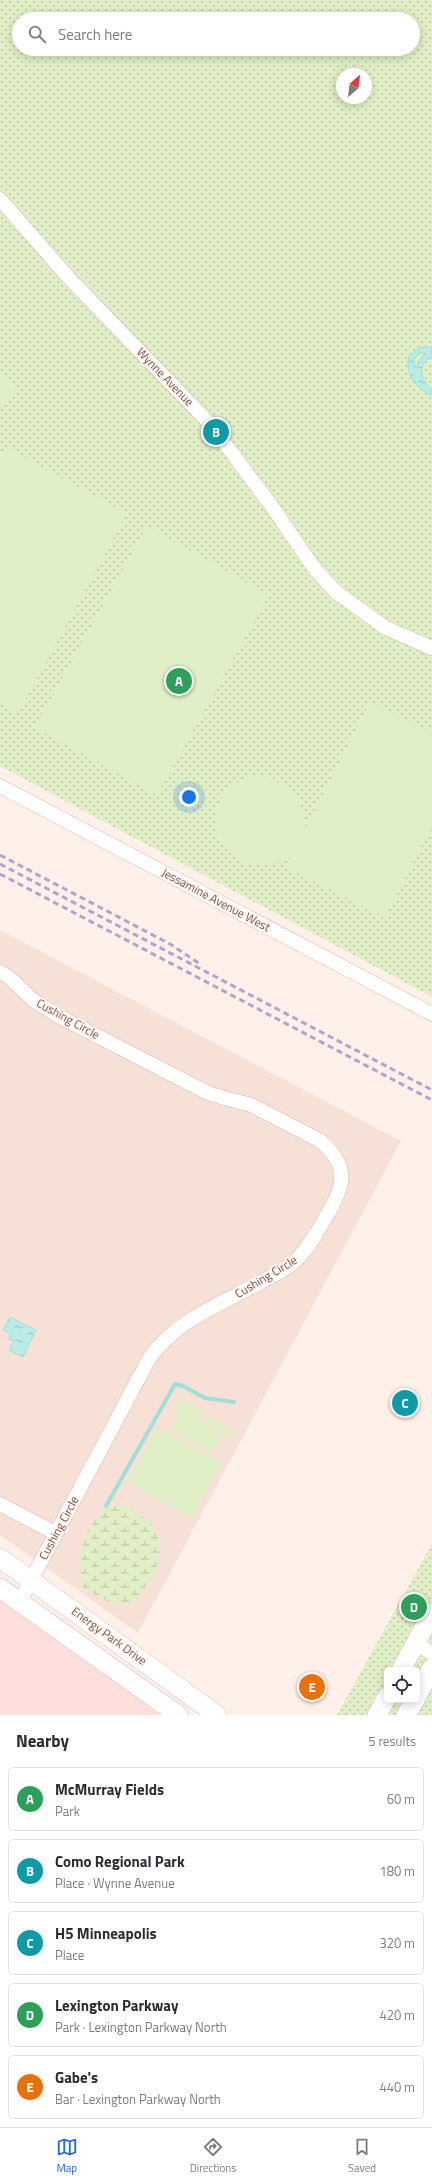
<!DOCTYPE html>
<html lang="en">
<head>
<meta charset="utf-8">
<style>
  body { margin:0; font-family:"Titillium Web",sans-serif; background:#f7f7f7; color:#2b2b33 }
  .controls { position:absolute; right:12px; bottom:12px; display:grid; overflow:hidden; border-radius:6px; box-shadow:0 2px 10px #0003 }
  .controls button { width:36px; height:36px; display:grid; place-items:center; padding:0; border:0; border-bottom:1px solid #e1e1e2; background:#fff; color:#2b2b33; font:20px sans-serif }
  .compass { position:absolute; left:336px; top:68px; width:36px; height:36px; border-radius:50%; background:#fff; box-shadow:0 2px 10px #0003; rotate:28deg }
  .you { position:absolute; left:189px; top:797px; width:14px; height:14px; margin:-10px; border:3px solid #fff; border-radius:50%; background:#1a73e8; box-shadow:0 0 0 6px #1a73e833 }
  .badge { display:grid; place-items:center; width:26px; height:26px; border-radius:50%; background:#2563eb; color:#fff; font-size:13px; font-weight:700 }
  .pin { position:absolute; translate:-50% -50%; border:2px solid #fff; box-shadow:0 1px 4px #0006 }
  .list { margin:0; padding:0; list-style:none }
  h2 { display:flex; justify-content:space-between; align-items:center; height:52px; margin:0; padding:0 16px; font-size:17px }
  h2 small { font-size:13px; font-weight:400; color:#7c7c81 }
  .list li { display:grid; grid-template-columns:26px 1fr auto; gap:12px; align-items:center; box-sizing:border-box; height:64px; margin:0 8px 8px; padding:0 8px; border:1px solid #e1e1e2; border-radius:6px }
  .list b { display:block; font-size:15px; white-space:nowrap }
  .list p { margin:0; font-size:13px; white-space:nowrap; color:#7c7c81 }
  .list em { font-size:13px; font-style:normal; color:#7c7c81 }
  .icon { flex:none; width:22px; height:22px; fill:none; stroke:currentColor; stroke-width:2; stroke-linecap:round; stroke-linejoin:round }
  .map { position:relative; flex:none; width:432px; height:1715px; overflow:hidden }
  .search { position:absolute; background:#fff; box-shadow:0 2px 10px #0003; left:12px; right:12px; top:12px; height:44px; display:flex; align-items:center; gap:10px; box-sizing:border-box; padding:0 14px; border-radius:22px; color:#7c7c81; font-size:15px }
  .sheet { height:412px; background:#fff }
  nav { display:flex; justify-content:space-around; align-items:center; box-sizing:border-box; height:56px; border-top:1px solid #e1e1e2; background:#fff; font-size:11px; color:#7c7c81 }
  nav a { display:grid; justify-items:center; gap:2px }
  nav .on { color:#2563eb }
  .map>svg:first-child { display:block }
  .residential { fill:#f7e1d7 }
  .commercial { fill:#ffdfdd }
  .wetland { fill:url(#wetland-marsh) }
  .park { fill:url(#park-dots); fill-rule:evenodd }
  .garden { fill:#e0efc5 }
  .water { fill:url(#water-ripples); stroke:#9fdfda; fill-rule:evenodd }
  .lines { fill:none; stroke-linecap:round; stroke-linejoin:round }
  .stream { stroke:#9fdfda; stroke-width:4 }
  .street-casing { stroke:#d5b7af; stroke-width:15 }
  .secondary-casing { stroke:#dbb8ae; stroke-width:20 }
  .street { stroke:#fff; stroke-width:14 }
  .secondary { stroke:#fff; stroke-width:19 }
  .rail { stroke:#b0a4cc; stroke-width:3; stroke-dasharray:6 4; stroke-linecap:butt }
  .labels { text-anchor:middle; stroke-width:4; stroke-linejoin:round; paint-order:stroke }
  .street-label { font-size:12px; fill:#7e4f48; stroke:#fff7f2 }
</style>
</head>
<body>
<div class="map">
<svg width="432" height="1715" viewBox="0 0 432 1715">
  <defs>
    <pattern id="wetland-marsh" width="20" height="14" patternUnits="userSpaceOnUse"><rect width="20" height="14" fill="#e0efc5"/><path d="M1 5h8M5 5V1M11 12h8M15 12V8" fill="none" stroke="#bbc4a2"/></pattern>
    <pattern id="park-dots" width="8" height="8" patternUnits="userSpaceOnUse"><rect width="8" height="8" fill="#e0efc5"/><path d="M2 2h.1M6 6h.1" fill="none" stroke="#bbc4a2" stroke-width="1.8" stroke-linecap="round"/></pattern>
    <pattern id="water-ripples" width="26" height="14" patternUnits="userSpaceOnUse"><rect width="26" height="14" fill="#baece7"/><path d="M2 4q2-2 4 0t4 0M15 11q2-2 4 0t4 0" fill="none" stroke="#9cc2bd"/></pattern>
  </defs>
  <rect width="100%" height="100%" fill="#fff1e9"/>
  <polygon class="residential" points="0,930 401,1141 138,1633 0,1535"/>
  <polygon class="commercial" points="0,1598 166,1715 0,1715"/>
  <polygon class="wetland" points="106,1506 125,1506 151,1522 161,1546 156,1572 133,1603 107,1601 82,1587 80,1558 88,1529"/>
  <g class="park">
    <path d="M0,0H432V997L0,766ZM19,19H413V49H19ZM342,74H366V98H342Z"/>
    <path d="M432,1544V1715H337ZM387,1670H417V1700H387Z"/>
  </g>
  <g class="garden">
    <polygon points="0,375 16,388 0,408"/>
    <polygon points="6,447 127,514 18,713 0,703 0,457"/>
    <polygon points="147,526 269,595 157,795 35,727"/>
    <path d="M370,702L432,733V825L385,918L286,867L293,851C263,886 202,851 218,806C236,757 309,773 304,831Z"/>
    <polygon points="180,1399 205,1413 200,1421 223,1434 212,1453 170,1430 178,1416 172,1413"/>
    <polygon points="208,1416 236,1431 233,1437 205,1422"/>
    <polygon points="157,1428 222,1463 192,1518 127,1482"/>
  </g>
  <g class="water">
    <path d="M420,347H432V356C416,364 420,381 432,389V395C417,390 404,372 409,356ZM425,352L416,368H415L414,359L419,353Z"/>
    <polygon points="10,1317 36,1330 23,1357 9,1350 14,1342 9,1339 11,1334 3,1330"/>
  </g>
  <g class="lines">
    <polyline class="stream" points="106,1506 175,1384 183,1386 205,1398 234,1402"/>
    <g class="street-casing">
      <g id="street">
        <polyline points="0,199 68,277 211,425 273,508 314,568 336,592 386,628 432,648"/>
        <polyline points="0,786 432,1014"/>
        <path d="M0,972L9,977L34,1001L64,1019L210,1094L251,1105L319,1140C355,1169 341,1191 322,1224C313,1238 306,1252 293,1263C283,1271 270,1277 259,1283C218,1305 179,1319 150,1357L20,1601"/>
        <polyline points="0,1504 55,1533"/>
        <polyline points="416,1642 432,1654"/>
      </g>
    </g>
    <g class="secondary-casing">
      <g id="secondary">
        <polyline points="0,1558 217,1715"/>
        <polyline points="0,1588 178,1715"/>
        <polyline points="401,1670 432,1613"/>
        <polyline points="417,1696 432,1668"/>
        <polyline points="377,1715 387,1697"/>
        <polyline points="406,1715 415,1700"/>
      </g>
    </g>
    <use href="#street" class="street"/>
    <use href="#secondary" class="secondary"/>
    <g class="rail">
      <polyline points="0,855 170,944 200,964"/>
      <polyline points="0,864 432,1090"/>
      <polyline points="0,874 432,1100"/>
    </g>
  </g>
  <g class="labels">
    <g class="street-label">
      <text transform="translate(165 377) rotate(46)" y="4">Wynne Avenue</text>
      <text transform="translate(216 900) rotate(28)" y="4">Jessamine Avenue West</text>
      <text transform="translate(68 1019) rotate(29)" y="4">Cushing Circle</text>
      <text transform="translate(266 1277) rotate(-31)" y="4">Cushing Circle</text>
      <text transform="translate(59 1528) rotate(-62)" y="4">Cushing Circle</text>
      <text transform="translate(109 1636) rotate(36)" y="4">Energy Park Drive</text>
    </g>
  </g>
</svg>
<div class="controls">
<button><svg class="icon" aria-label="locate" viewBox="0 0 24 24"><circle cx="12" cy="12" r="6"/><path d="M12 2v4M12 18v4M2 12h4M18 12h4"/></svg></button>
</div>
<svg class="compass" viewBox="-18 -18 36 36"><path d="M0-13l5 13h-10z" fill="#e53935"/><path d="M0 13l5-13h-10z" fill="#7c7c81"/></svg>
<div class="you"></div>
<div class="pin badge" style="left:179px;top:681px;background:#2e9e5b">A</div>
<div class="pin badge" style="left:216px;top:432px;background:#0f9aa8">B</div>
<div class="pin badge" style="left:405px;top:1403px;background:#0f9aa8">C</div>
<div class="pin badge" style="left:414px;top:1607px;background:#2e9e5b">D</div>
<div class="pin badge" style="left:312px;top:1687px;background:#e8710a">E</div>
<div class="search"><svg class="icon" aria-label="search" viewBox="0 0 24 24"><circle cx="10" cy="10" r="6"/><path d="M15 15l6 6"/></svg>Search here</div>
</div>
<section class="sheet">
<h2>Nearby<small>5 results</small></h2>
<ul class="list">
<li><span class="badge" style="background:#2e9e5b">A</span><div><b>McMurray Fields</b><p>Park</p></div><em>60 m</em></li>
<li><span class="badge" style="background:#0f9aa8">B</span><div><b>Como Regional Park</b><p>Place · Wynne Avenue</p></div><em>180 m</em></li>
<li><span class="badge" style="background:#0f9aa8">C</span><div><b>H5 Minneapolis</b><p>Place</p></div><em>320 m</em></li>
<li><span class="badge" style="background:#2e9e5b">D</span><div><b>Lexington Parkway</b><p>Park · Lexington Parkway North</p></div><em>420 m</em></li>
<li><span class="badge" style="background:#e8710a">E</span><div><b>Gabe's</b><p>Bar · Lexington Parkway North</p></div><em>440 m</em></li>
</ul>
</section>
<nav>
<a class="on"><svg class="icon" aria-label="map" viewBox="0 0 24 24"><path d="M3 6l6-2 6 2 6-2v14l-6 2-6-2-6 2zM9 4v14M15 6v14"/></svg>Map</a>
<a><svg class="icon" aria-label="directions" viewBox="0 0 24 24"><path d="M12 3l9 9-9 9-9-9zM9 14v-3h6M13 9l2 2-2 2"/></svg>Directions</a>
<a><svg class="icon" aria-label="saved" viewBox="0 0 24 24"><path d="M7 4h10v16l-5-4-5 4z"/></svg>Saved</a>
</nav>
</body>
</html>
